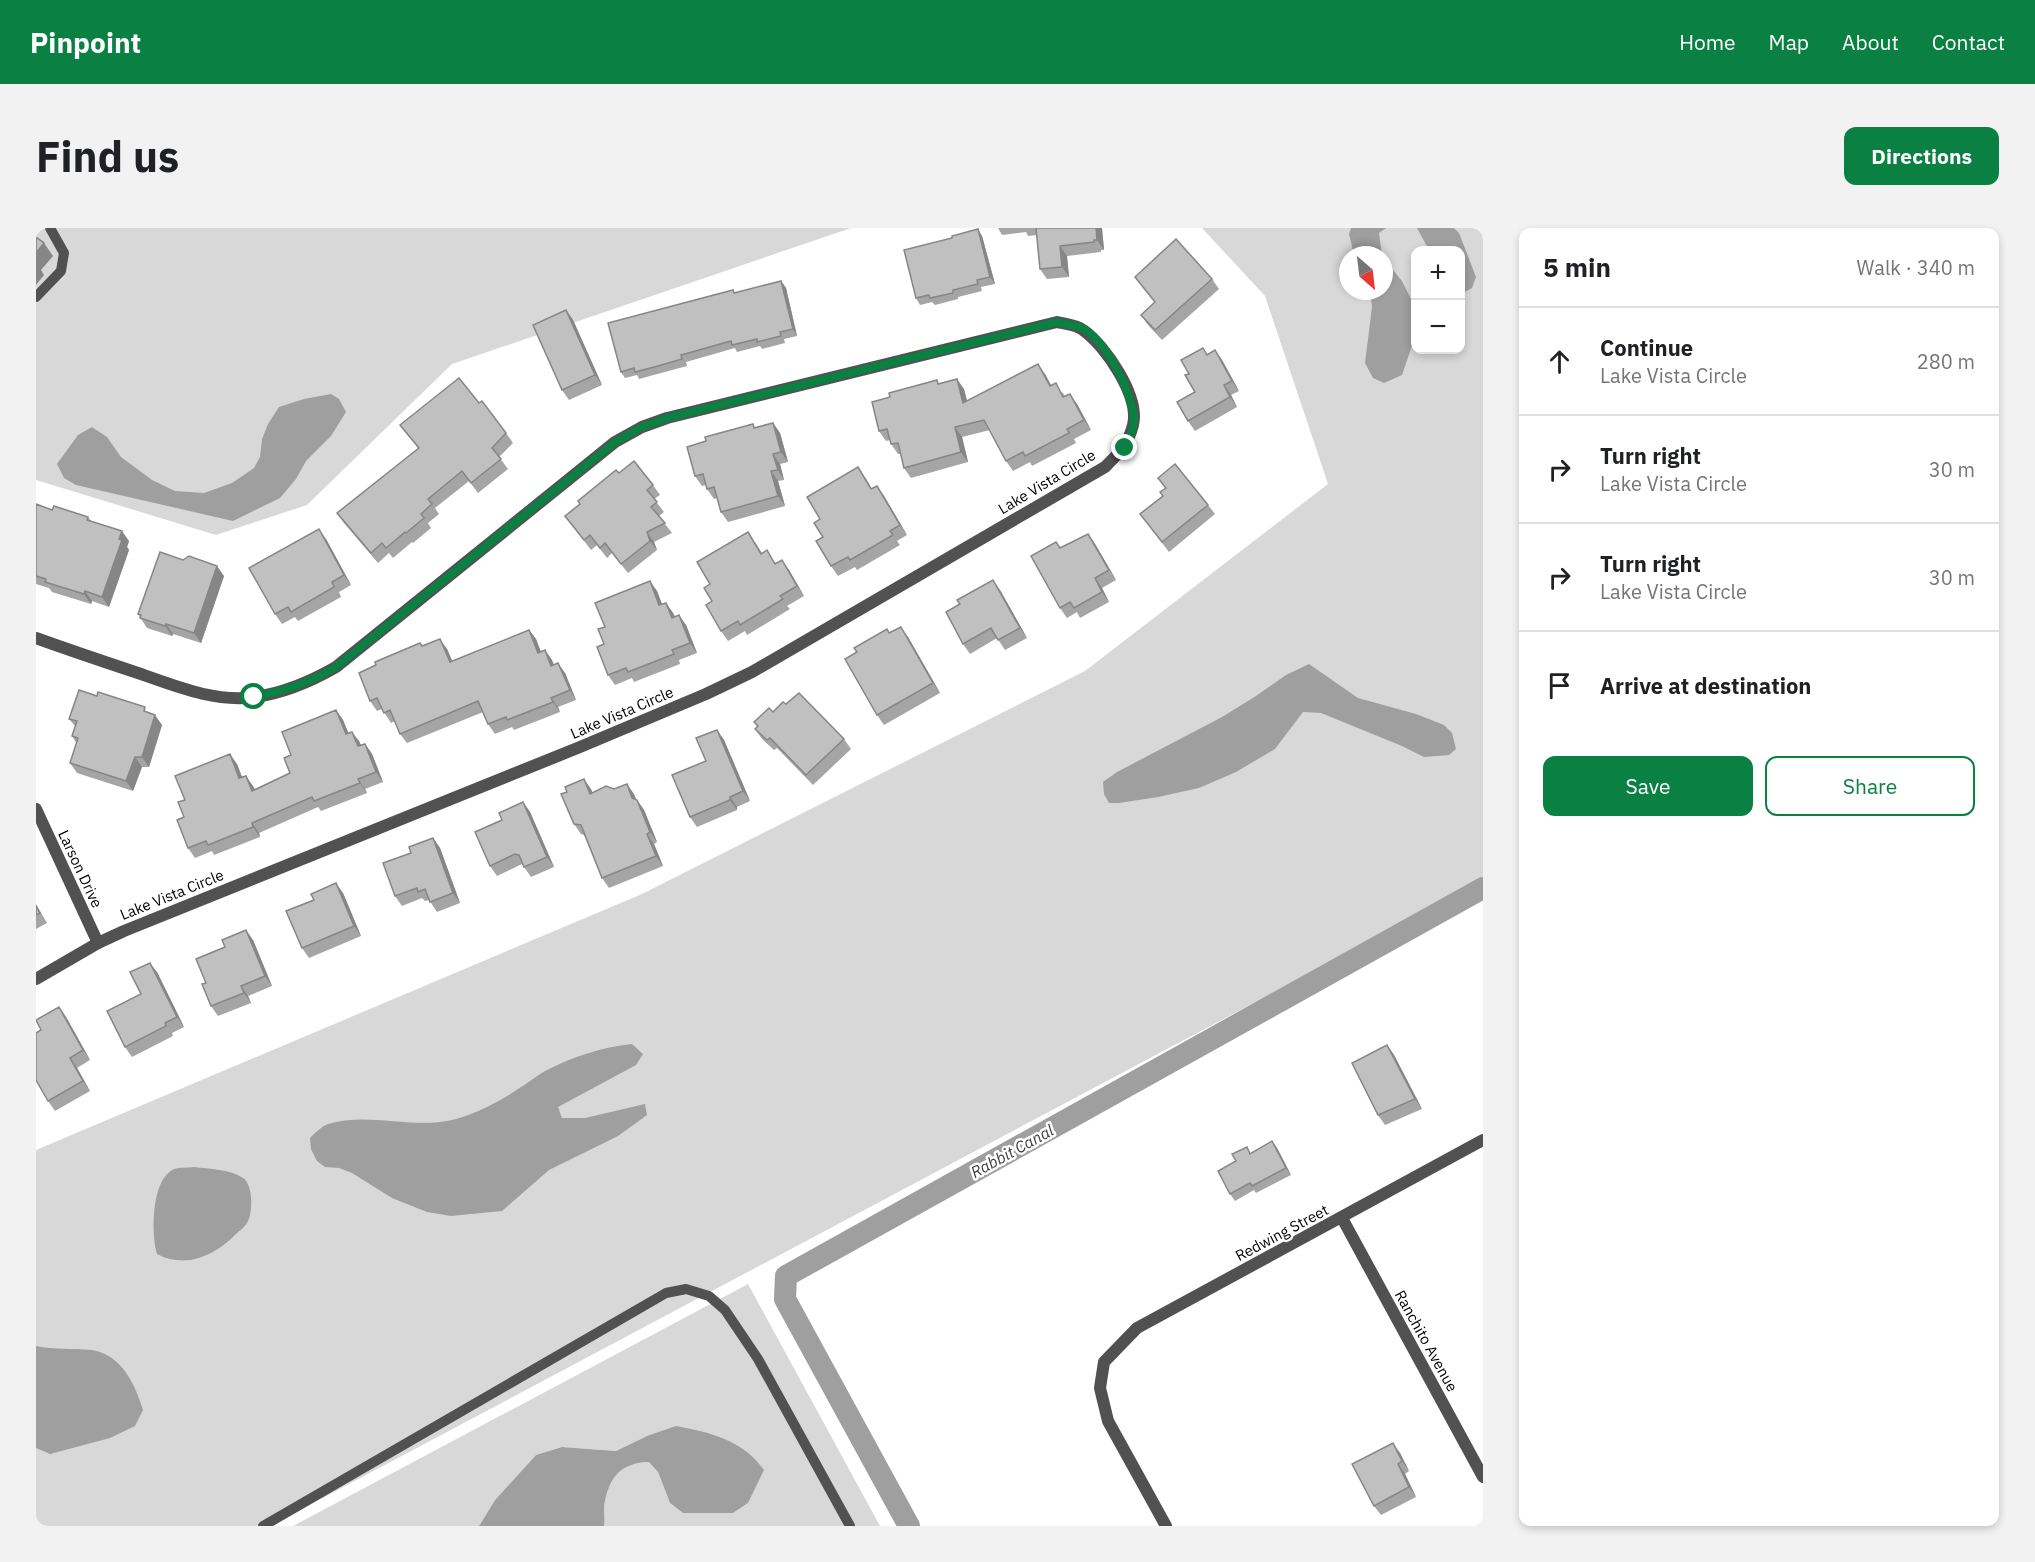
<!DOCTYPE html>
<html lang="en">
<head>
<meta charset="utf-8">
<style>
  body { margin:0; font-family:"IBM Plex Sans",sans-serif; background:#f2f2f2; color:#202124 }
  .controls { position:absolute; right:18px; top:18px; display:grid; overflow:hidden; border-radius:12px; box-shadow:0 3px 9px #0003 }
  .controls button { width:54px; height:54px; display:grid; place-items:center; padding:0; border:0; border-bottom:2px solid #e0e0e0; background:#fff; color:#202124; font:30px sans-serif }
  .compass { position:absolute; left:1303px; top:18px; width:54px; height:54px; border-radius:50%; background:#fff; box-shadow:0 3px 9px #0003; rotate:152deg }
  .stop { position:absolute; width:18px; height:18px; margin:-14px; border:4px solid #0b8043; border-radius:50%; background:#fff }
  .stop.end { background:#0b8043; border-color:#fff; box-shadow:0 2px 6px #0008 }
  .list { margin:0; padding:0; list-style:none }
  h2 { display:flex; justify-content:space-between; align-items:center; height:78px; margin:0; padding:0 24px; font-size:26px }
  h2 small { font-size:20px; font-weight:400; color:#757577 }
  .list li { display:grid; grid-template-columns:39px 1fr auto; gap:18px; align-items:center; box-sizing:border-box; height:108px; padding:0 24px; border-top:2px solid #e0e0e0 }
  .list b { display:block; font-size:22px; white-space:nowrap }
  .list p { margin:0; font-size:20px; white-space:nowrap; color:#757577 }
  .list em { font-size:20px; font-style:normal; color:#757577 }
  .actions { display:flex; gap:12px; padding:18px 24px }
  .actions a { flex:1; padding:14px 0; border:2px solid #0b8043; border-radius:12px; text-align:center; font-size:21px; color:#0b8043 }
  .actions .main { background:#0b8043; color:#fff }
  .icon { flex:none; width:33px; height:33px; fill:none; stroke:currentColor; stroke-width:2; stroke-linecap:round; stroke-linejoin:round }
  .map { position:relative; flex:none; width:1447px; height:1298px; overflow:hidden; border-radius:12px }
  header { display:flex; align-items:center; gap:36px; box-sizing:border-box; height:84px; padding:0 30px; background:#0b8043; color:#fff }
  header strong { font-size:28px }
  nav { display:flex; gap:33px; margin-inline-start:auto; font-size:21px }
  .intro { display:flex; align-items:center; justify-content:space-between; box-sizing:border-box; height:144px; padding:0 36px }
  h1 { margin:0; font-size:42px }
  .button { padding:15px 27px; border-radius:12px; background:#0b8043; color:#fff; font-size:21px; font-weight:700 }
  main { display:flex; gap:36px; padding:0 36px }
  aside { flex:1; background:#fff; border-radius:12px; box-shadow:0 3px 9px #0003 }
  .map>svg:first-child { display:block }
  .green { fill:#d8d8d8; fill-rule:evenodd }
  .water { fill:#9f9f9f }
  .lines { fill:none; stroke-linecap:round; stroke-linejoin:round }
  .canal { stroke:#9f9f9f; stroke-width:22 }
  .lane { stroke:#515151; stroke-width:10 }
  .street { stroke:#515151; stroke-width:12 }
  .wall { fill:#a5a5a5 }
  .shaded-wall { fill:#868686 }
  .building { fill:#c0c0c0; stroke:#868686; stroke-width:1.5 }
  .route { stroke:#0b8043; stroke-width:8 }
  .labels { text-anchor:middle; stroke-width:5; stroke-linejoin:round; paint-order:stroke }
  .street-label { font-size:15px; fill:#000; stroke:#fff }
  .water-label { font-size:16px; font-style:italic; fill:#404040; stroke:#fff }
</style>
</head>
<body>
<header>
<strong>Pinpoint</strong>
<nav><a>Home</a><a>Map</a><a>About</a><a>Contact</a></nav>
</header>
<div class="intro"><h1>Find us</h1><a class="button">Directions</a></div>
<main>
<div class="map">
<svg width="1447" height="1298" viewBox="0 0 1447 1298">
  <rect width="100%" height="100%" fill="#fff"/>
  <g class="green">
    <polygon points="0,0 815,0 416,136 271,277 180,307 0,252"/>
    <path d="M1166,0H1447V653L234,1298H0V922L606,666L1049,443L1292,256L1229,68ZM1380,22H1424V122H1380ZM1312,27H1348V63H1312Z"/>
    <path d="M712,1056L844,1298H568C569,1292 568,1286 568,1279C572,1249 583,1236 613,1234L622,1244L634,1275L647,1285H697L712,1275L727,1242L611,1208L580,1223L526,1219L500,1227L459,1272L443,1298H257Z"/>
  </g>
  <g class="water">
    <polygon points="1315,0 1350,0 1343,5 1346,27 1318,27 1313,6"/>
    <polygon points="1381,0 1418,0 1423,5 1440,49 1436,60 1425,66 1424,22 1393,22"/>
    <polygon points="1348,31 1366,53 1379,79 1379,109 1366,147 1348,155 1337,150 1329,135 1336,79 1334,63 1348,63"/>
    <polygon points="295,166 303,171 310,184 295,208 270,233 260,251 244,270 197,293 40,257 28,250 21,236 42,207 56,199 71,209 85,229 116,252 139,263 168,265 196,255 218,240 224,229 226,211 232,196 243,179 268,171"/>
    <polygon points="1273,436 1322,470 1380,486 1408,497 1416,505 1420,521 1413,527 1388,529 1366,518 1285,485 1267,484 1239,521 1200,544 1163,560 1122,569 1083,575 1073,575 1068,566 1067,554 1081,544 1186,489 1220,468 1250,447"/>
    <path d="M596,816L607,826L600,837L522,879L526,890H549L609,876L611,887L582,908L513,942L466,983L415,988L391,984L356,970L316,945L303,940L289,939L281,933L275,921L274,910C279,905 286,898 292,896C330,884 372,900 411,893C436,888 461,875 482,861C491,856 500,848 509,843C536,829 566,819 596,816Z"/>
    <path d="M158,939C173,941 194,941 207,950C217,956 217,984 212,993C210,998 203,1003 199,1007C178,1028 149,1041 121,1026C115,1006 115,951 138,941C143,939 152,940 158,939Z"/>
    <path d="M0,1118C18,1122 37,1120 56,1122C86,1127 99,1156 107,1182L99,1198L74,1210L14,1226L0,1220Z"/>
    <path d="M640,1198C673,1204 707,1212 728,1242L712,1275L697,1285H647L634,1275L622,1244L613,1234C584,1235 572,1250 568,1279C568,1286 569,1292 568,1298H443L459,1272L500,1227L526,1219L580,1223L611,1208Z"/>
  </g>
  <g class="lines">
    <polyline class="canal" points="873,1298 749,1071 750,1048 1447,660"/>
    <g class="lane">
      <polyline points="0,69 25,43 28,25 14,0"/>
      <polyline points="227,1298 630,1065 650,1061 673,1068 689,1082 722,1131 814,1298"/>
    </g>
    <g class="street">
      <path d="M0,410C33,422 66,433 99,444C137,457 178,475 219,469C248,465 274,454 300,439L579,214L606,199L631,190L1021,94C1029,96 1041,97 1047,102C1070,118 1104,169 1097,197C1092,217 1083,225 1069,239L716,444L670,466L544,519L88,703L62,715L0,751"/>
      <polyline points="0,581 62,715"/>
      <polyline points="1306,990 1447,1249"/>
      <polyline points="1130,1298 1072,1193 1064,1160 1068,1134 1101,1100 1447,912"/>
    </g>
  </g>
  <g class="wall">
    <polygon points="962,0 1066,0 1068,22 1065,22 1065,24 1031,28 1033,49 1011,51 1004,41 1001,7 992,8 990,4 966,7"/>
    <polygon points="946,8 959,56 945,59 946,63 922,69 922,71 899,77 896,74 884,77 880,70"/>
    <polygon points="1099,49 1176,51 1183,61 1126,112 1112,97 1105,87 1119,74"/>
    <polygon points="745,53 750,60 761,108 748,111 749,115 726,121 724,118 701,124 699,120 650,134 651,138 603,151 601,147 589,150 585,144 697,62 699,65"/>
    <polygon points="530,82 537,92 566,157 533,172 526,162"/>
    <polygon points="1167,120 1171,126 1179,122 1186,132 1203,163 1195,167 1201,179 1159,203 1152,193 1159,164 1153,146"/>
    <polygon points="1009,146 1015,158 1027,165 1029,169 1041,176 1055,202 1038,211 1040,215 996,238 994,234 977,243 970,233 954,202 926,209 932,234 875,250 868,240 865,226 862,226 855,216 854,212 850,213 843,203 854,169 903,156 928,161 931,173"/>
    <polygon points="443,175 470,205 477,215 463,229 472,241 442,265 433,253 399,280 403,286 392,295 395,300 377,315 376,314 357,330 353,325 342,335 308,295 301,285 382,220 364,197"/>
    <polygon points="737,195 744,205 752,234 744,236 748,252 742,253 749,278 692,294 685,284 681,270 678,271 671,261 670,257 666,258 659,248 670,213 717,196 719,200"/>
    <polygon points="583,245 617,257 624,267 618,271 628,284 623,288 636,305 618,314 621,322 592,345 576,325 571,330 561,317 555,322 529,288"/>
    <polygon points="829,249 836,261 848,268 871,307 861,313 864,317 821,342 819,339 802,348 795,338 787,309 784,291"/>
    <polygon points="1122,250 1172,277 1179,286 1133,324 1104,286 1126,268 1129,260"/>
    <polygon points="0,276 16,282 52,289 55,293 93,313 91,319 93,322 73,379 56,373 55,376 16,364 13,360 0,356"/>
    <polygon points="1052,306 1059,316 1080,352 1066,360 1073,374 1044,390 1041,384 1031,390 1024,380 1024,320"/>
    <polygon points="290,311 315,357 303,364 305,369 262,393 259,389 246,396 239,386"/>
    <polygon points="719,314 726,325 740,335 753,342 768,368 751,378 754,381 711,407 709,403 692,413 685,403 676,373 674,356"/>
    <polygon points="188,348 165,415 137,406 136,408 111,400 102,386"/>
    <polygon points="964,362 991,410 969,422 961,410 934,426 927,416"/>
    <polygon points="621,363 626,376 630,375 639,388 650,397 661,425 643,432 644,436 598,454 596,450 579,457 572,447 568,416 569,399"/>
    <polygon points="493,402 500,411 505,424 509,422 517,436 529,445 540,472 522,479 524,484 478,502 476,499 459,506 452,496 447,484 371,515 364,506 359,493 355,495 346,481 341,483 334,473 340,437 387,418 411,421 416,433"/>
    <polygon points="853,405 872,409 904,465 848,497 841,487"/>
    <polygon points="750,476 808,511 815,521 777,557 741,520 738,522 726,511 719,501 721,498 718,494"/>
    <polygon points="300,482 307,492 312,505 323,513 325,517 329,516 336,526 347,554 329,561 331,565 285,583 282,579 223,605 224,609 178,627 176,623 159,630 152,620 148,589 149,572 201,536 206,549 217,558 219,561 254,545 255,527"/>
    <polygon points="114,485 126,497 113,539 106,539 97,563 41,545 34,535 41,516 36,508 39,498 33,491"/>
    <polygon points="681,502 688,512 714,573 701,579 701,582 661,599 654,589 670,533"/>
    <polygon points="555,561 556,565 598,566 600,571 608,582 621,614 618,616 627,638 573,660 566,650 548,607 545,606 538,596"/>
    <polygon points="487,574 494,584 518,639 495,649 486,636 461,648 454,638 466,592"/>
    <polygon points="397,610 404,620 424,675 401,684 393,672 389,673 386,670 366,678 359,668 375,625"/>
    <polygon points="307,665 325,708 273,730 266,720 278,672"/>
    <polygon points="0,676 11,695 0,701"/>
    <polygon points="217,712 236,758 212,768 215,775 182,788 175,778 170,755"/>
    <polygon points="121,744 148,799 136,805 137,808 96,829 89,819 105,766"/>
    <polygon points="23,779 30,789 54,832 41,840 54,863 19,883 12,873 5,802"/>
    <polygon points="1351,817 1358,827 1386,881 1349,897 1342,887"/>
    <polygon points="1236,913 1241,920 1255,947 1220,965 1218,962 1199,973 1194,966 1215,925"/>
    <polygon points="1364,1225 1373,1243 1369,1246 1380,1269 1345,1287 1338,1278"/>
  </g>
  <g class="shaded-wall">
    <polygon points="1060,0 1066,0 1068,22 1061,12"/>
    <polygon points="942,1 946,8 959,56 954,49"/>
    <polygon points="8,15 17,28 5,42 8,47 0,57 0,25"/>
    <polygon points="1024,18 1031,28 1033,49 1026,39"/>
    <polygon points="745,53 750,60 761,108 757,101"/>
    <polygon points="530,82 537,92 566,157 559,147"/>
    <polygon points="1179,122 1186,132 1203,163 1196,153"/>
    <polygon points="1002,136 1009,146 1021,168 1014,158"/>
    <polygon points="921,151 928,161 934,185 927,175"/>
    <polygon points="1188,157 1195,167 1201,179 1194,169"/>
    <polygon points="1034,166 1041,176 1055,202 1048,192"/>
    <polygon points="737,195 744,205 752,234 745,224"/>
    <polygon points="919,199 926,209 932,234 925,224"/>
    <polygon points="737,226 744,236 748,252 742,242"/>
    <polygon points="735,243 742,253 749,278 742,268"/>
    <polygon points="841,258 848,268 871,307 864,297"/>
    <polygon points="283,301 290,311 315,357 308,347"/>
    <polygon points="86,303 93,313 91,319 93,322 73,379 66,369"/>
    <polygon points="611,304 618,314 621,322 614,313"/>
    <polygon points="1052,306 1059,316 1080,352 1073,342"/>
    <polygon points="746,332 753,342 768,368 761,358"/>
    <polygon points="181,338 188,348 165,415 158,405"/>
    <polygon points="1059,350 1066,360 1073,374 1066,364"/>
    <polygon points="957,352 964,362 991,410 984,400"/>
    <polygon points="614,353 621,363 630,387 623,377"/>
    <polygon points="49,363 56,373 55,376 48,366"/>
    <polygon points="630,375 637,385 643,400 636,390"/>
    <polygon points="643,387 650,397 661,425 654,415"/>
    <polygon points="130,396 137,406 136,408 129,398"/>
    <polygon points="865,399 872,409 904,465 897,455"/>
    <polygon points="493,402 500,411 509,435 502,425"/>
    <polygon points="404,411 411,421 421,444 414,434"/>
    <polygon points="509,422 516,432 522,447 515,438"/>
    <polygon points="522,435 529,445 540,472 534,462"/>
    <polygon points="515,470 522,479 524,484 517,474"/>
    <polygon points="300,482 307,492 317,516 310,506"/>
    <polygon points="119,487 126,497 113,539 106,529"/>
    <polygon points="681,502 688,512 714,573 707,563"/>
    <polygon points="316,504 323,513 329,528 322,518"/>
    <polygon points="329,516 336,526 347,554 340,544"/>
    <polygon points="194,526 201,536 210,560 203,550"/>
    <polygon points="99,529 106,539 97,563 90,553"/>
    <polygon points="210,548 217,558 223,573 216,563"/>
    <polygon points="322,551 329,561 331,565 324,555"/>
    <polygon points="548,551 555,561 561,576 554,566"/>
    <polygon points="591,556 598,566 603,580 596,570"/>
    <polygon points="694,569 701,579 701,582 694,572"/>
    <polygon points="601,572 608,582 621,614 614,604"/>
    <polygon points="487,574 494,584 518,639 511,629"/>
    <polygon points="216,595 223,605 224,609 217,599"/>
    <polygon points="611,606 618,616 627,638 620,628"/>
    <polygon points="397,610 404,620 424,675 417,665"/>
    <polygon points="300,655 307,665 325,708 318,698"/>
    <polygon points="210,702 217,712 236,758 229,748"/>
    <polygon points="114,735 121,744 148,799 141,789"/>
    <polygon points="205,758 212,768 215,775 208,765"/>
    <polygon points="23,779 30,789 54,832 47,822"/>
    <polygon points="1351,817 1358,827 1386,881 1379,871"/>
    <polygon points="34,830 41,840 54,863 47,853"/>
    <polygon points="1236,913 1241,920 1255,947 1250,940"/>
    <polygon points="1357,1215 1364,1225 1373,1243 1366,1233"/>
    <polygon points="1362,1236 1369,1246 1380,1269 1373,1259"/>
  </g>
  <g class="building">
    <polygon points="1000,0 1060,0 1061,12 1058,12 1058,14 1024,18 1026,39 1004,41"/>
    <polygon points="942,1 954,49 941,52 942,56 917,62 917,65 894,70 893,67 880,70 868,22 916,10 916,8"/>
    <polygon points="0,9 8,15 0,25"/>
    <polygon points="1140,11 1176,51 1119,102 1105,87 1119,74 1099,49"/>
    <polygon points="745,53 757,101 744,104 745,108 721,114 721,111 696,117 695,113 645,127 646,131 622,138 599,144 598,140 585,144 572,95 697,62 698,65"/>
    <polygon points="530,82 559,147 526,162 497,97"/>
    <polygon points="1167,120 1171,127 1179,122 1196,153 1188,157 1194,169 1152,193 1141,174 1159,164 1149,147 1153,146 1145,132"/>
    <polygon points="1002,136 1014,158 1020,155 1027,169 1034,166 1048,192 1031,201 1033,205 989,228 987,224 970,233 948,192 919,199 925,224 868,240 862,215 855,216 851,201 843,203 836,174 854,169 853,165 901,152 902,156 921,151 927,175"/>
    <polygon points="423,150 443,175 446,173 470,205 456,220 465,231 435,255 426,243 392,271 396,276 385,286 388,290 370,305 369,304 350,320 346,315 335,325 301,285 383,220 364,197"/>
    <polygon points="737,195 745,224 737,226 742,242 735,243 742,268 685,284 678,259 671,261 667,246 659,248 651,219 670,213 669,209 717,196 718,200"/>
    <polygon points="598,233 617,257 611,262 621,274 615,279 629,295 611,304 614,313 585,336 569,315 564,320 554,307 548,312 529,288 544,276 542,273 580,242 583,245"/>
    <polygon points="1139,236 1172,277 1126,314 1104,286 1127,268 1124,264 1130,260 1122,250"/>
    <polygon points="822,239 835,261 841,258 864,297 854,303 857,307 814,332 812,329 795,338 780,313 787,309 778,295 784,291 771,269"/>
    <polygon points="0,276 16,282 18,278 52,289 51,292 86,303 83,311 86,312 66,369 49,363 48,366 9,354 10,351 0,348"/>
    <polygon points="283,301 308,347 296,354 298,359 255,384 252,379 239,386 213,340"/>
    <polygon points="712,304 725,326 731,322 739,336 746,332 761,358 744,368 747,371 704,397 702,393 685,403 670,377 676,373 668,360 674,356 661,334"/>
    <polygon points="1052,306 1073,342 1059,350 1066,364 1038,380 1034,374 1024,380 995,328 1020,314 1024,320"/>
    <polygon points="124,324 147,332 153,328 181,338 158,405 130,396 129,398 104,390 105,387 102,386"/>
    <polygon points="957,352 984,400 962,412 955,400 927,416 910,384 924,376 921,372"/>
    <polygon points="614,353 623,377 630,375 636,390 643,387 654,415 636,422 638,426 592,444 590,440 572,447 561,419 568,416 562,401 569,399 559,375"/>
    <polygon points="865,399 897,455 841,487 809,431 821,424 818,420 851,401 853,405"/>
    <polygon points="493,402 502,425 509,422 515,438 522,435 534,462 515,470 517,474 471,492 470,489 452,496 442,473 364,506 354,482 348,485 341,470 334,473 323,445 340,437 339,434 384,415 386,418 404,411 414,434"/>
    <polygon points="43,462 61,468 62,464 109,479 108,483 119,487 106,529 99,529 90,553 34,535 42,510 36,508 41,493 33,491"/>
    <polygon points="763,465 808,511 770,547 734,510 731,512 719,501 722,498 718,494 733,480 737,484 747,474 750,476"/>
    <polygon points="300,482 310,506 316,504 322,518 329,516 340,544 322,551 324,555 278,573 276,569 216,595 217,599 172,617 170,613 152,620 141,592 148,589 142,574 149,572 139,548 194,526 203,550 210,548 216,563 254,545 248,530 255,527 246,504"/>
    <polygon points="681,502 707,563 694,569 694,572 654,589 636,547 670,533 660,510"/>
    <polygon points="548,551 554,566 570,558 578,561 591,556 596,570 601,572 614,604 611,606 620,628 566,650 545,597 538,596 525,566 531,564 529,559"/>
    <polygon points="487,574 511,629 488,639 483,627 479,626 454,638 439,604 466,592 463,585"/>
    <polygon points="397,610 417,665 394,674 389,661 382,664 381,660 359,668 347,635 375,625 373,619"/>
    <polygon points="300,655 318,698 266,720 250,683 278,672 275,666"/>
    <polygon points="0,678 4,685 0,687"/>
    <polygon points="210,702 229,748 205,758 208,765 175,778 166,756 170,755 160,731 189,719 186,712"/>
    <polygon points="114,735 141,789 129,795 130,798 89,819 71,783 105,766 94,744"/>
    <polygon points="23,779 47,822 34,830 47,853 12,873 0,852 0,805 5,802 0,792"/>
    <polygon points="1351,817 1379,871 1342,887 1316,835"/>
    <polygon points="1236,913 1250,940 1216,958 1214,955 1194,966 1182,943 1200,933 1196,926 1211,919 1214,926"/>
    <polygon points="1357,1215 1366,1233 1362,1236 1373,1259 1338,1278 1316,1236"/>
  </g>
  <g class="lines">
    <path class="route" d="M218,469C250,462 271,456 300,439L579,214L606,199L631,190L1021,94C1028,96 1037,97 1044,99C1069,110 1098,166 1098,193C1098,202 1092,212 1089,220"/>
  </g>
  <g class="labels">
    <g class="street-label">
      <text transform="translate(1011 254) rotate(-31)" y="5">Lake Vista Circle</text>
      <text transform="translate(586 485) rotate(-23)" y="5">Lake Vista Circle</text>
      <text transform="translate(44 641) rotate(65)" y="5">Larson Drive</text>
      <text transform="translate(136 667) rotate(-22)" y="5">Lake Vista Circle</text>
      <text transform="translate(1246 1005) rotate(-28)" y="5">Redwing Street</text>
      <text transform="translate(1390 1113) rotate(61)" y="5">Ranchito Avenue</text>
    </g>
    <g class="water-label">
      <text transform="translate(976 923) rotate(-29)" y="6">Rabbit Canal</text>
    </g>
  </g>
</svg>
<div class="controls">
<button>+</button>
<button>−</button>
</div>
<svg class="compass" viewBox="-18 -18 36 36"><path d="M0-13l5 13h-10z" fill="#e53935"/><path d="M0 13l5-13h-10z" fill="#757577"/></svg>
<div class="stop" style="left:218px;top:469px"></div>
<div class="stop end" style="left:1089px;top:220px"></div>
</div>
<aside>
<h2>5 min<small>Walk · 340 m</small></h2>
<ul class="list">
<li><svg class="icon" aria-label="ahead" viewBox="0 0 24 24"><path d="M12 20V5M6 11l6-6 6 6"/></svg><div><b>Continue</b><p>Lake Vista Circle</p></div><em>280 m</em></li>
<li><svg class="icon" aria-label="right" viewBox="0 0 24 24"><path d="M7 20v-9h11M14 6l5 5-5 5"/></svg><div><b>Turn right</b><p>Lake Vista Circle</p></div><em>30 m</em></li>
<li><svg class="icon" aria-label="right" viewBox="0 0 24 24"><path d="M7 20v-9h11M14 6l5 5-5 5"/></svg><div><b>Turn right</b><p>Lake Vista Circle</p></div><em>30 m</em></li>
<li><svg class="icon" aria-label="arrive" viewBox="0 0 24 24"><path d="M6 21V4h12l-3 4 3 4H6"/></svg><div><b>Arrive at destination</b></div></li>
</ul>
<div class="actions"><a class="main">Save</a><a>Share</a></div>
</aside>
</main>
</body>
</html>
